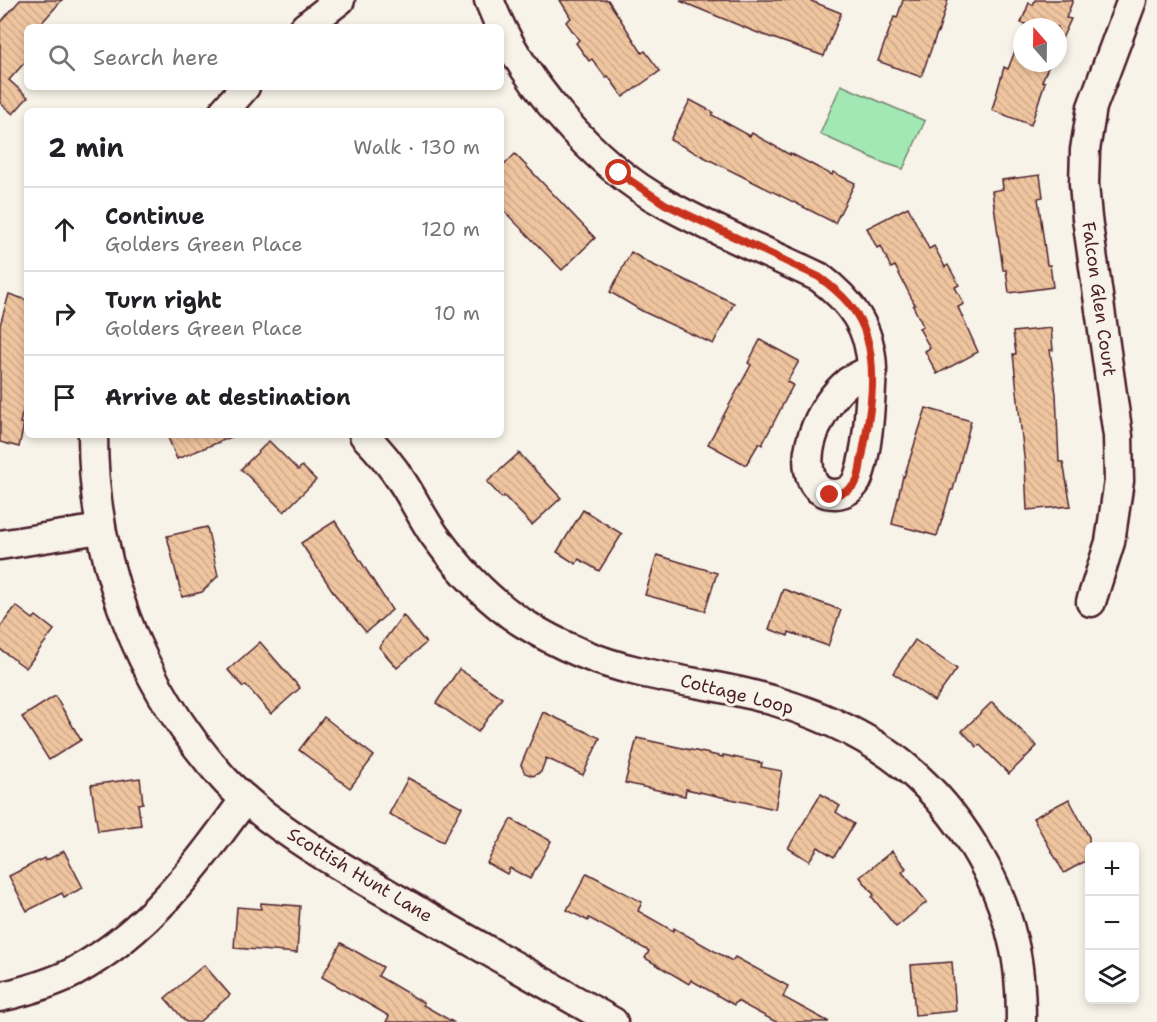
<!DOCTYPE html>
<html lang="en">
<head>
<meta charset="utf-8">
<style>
  body { margin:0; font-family:"Shantell Sans",sans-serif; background:#f6f6f6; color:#202124 }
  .controls { position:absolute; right:18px; bottom:18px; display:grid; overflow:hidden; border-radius:9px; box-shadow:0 3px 9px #0003 }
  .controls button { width:54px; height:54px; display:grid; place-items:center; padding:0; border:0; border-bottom:2px solid #e0e0e0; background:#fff; color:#202124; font:30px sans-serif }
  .compass { position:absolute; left:1013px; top:18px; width:54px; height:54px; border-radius:50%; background:#fff; box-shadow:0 3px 9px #0003; rotate:340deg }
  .stop { position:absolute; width:18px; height:18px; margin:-14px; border:4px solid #c8321e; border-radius:50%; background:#fff }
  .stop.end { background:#c8321e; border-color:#fff; box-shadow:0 2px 6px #0008 }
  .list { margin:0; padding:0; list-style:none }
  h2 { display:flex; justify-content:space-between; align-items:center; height:78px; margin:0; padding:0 24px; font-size:26px }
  h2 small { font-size:20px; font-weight:400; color:#757577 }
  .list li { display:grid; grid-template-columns:39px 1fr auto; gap:18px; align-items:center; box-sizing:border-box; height:84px; padding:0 24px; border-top:2px solid #e0e0e0 }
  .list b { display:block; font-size:22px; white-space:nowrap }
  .list p { margin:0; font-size:20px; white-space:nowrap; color:#757577 }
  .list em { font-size:20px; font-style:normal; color:#757577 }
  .icon { flex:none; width:33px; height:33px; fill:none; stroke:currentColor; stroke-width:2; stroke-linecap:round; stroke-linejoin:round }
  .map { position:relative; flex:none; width:1157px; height:1022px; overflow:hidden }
  .search { position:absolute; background:#fff; box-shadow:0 3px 9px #0003; left:24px; top:24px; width:480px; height:66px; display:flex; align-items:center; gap:15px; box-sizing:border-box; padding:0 21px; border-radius:9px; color:#757577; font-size:22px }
  .panel { position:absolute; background:#fff; box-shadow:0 3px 9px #0003; left:24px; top:108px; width:480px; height:330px; border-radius:9px }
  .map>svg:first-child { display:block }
  .garden { fill:#a1e8b5; stroke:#768470; stroke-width:1.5 }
  .building { fill:url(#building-back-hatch); stroke:#4a1f2b; stroke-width:1.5 }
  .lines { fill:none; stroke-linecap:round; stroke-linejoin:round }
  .minor-casing { stroke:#4a1f2b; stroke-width:33 }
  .minor { stroke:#f7f3e8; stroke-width:28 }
  .route { stroke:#c8321e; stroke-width:8 }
  .labels { text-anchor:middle; stroke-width:6; stroke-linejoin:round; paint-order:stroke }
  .street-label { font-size:18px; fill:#4a1f2b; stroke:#f7f3e8 }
</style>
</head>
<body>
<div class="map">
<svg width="1157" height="1022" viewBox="0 0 1157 1022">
  <defs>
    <pattern id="building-back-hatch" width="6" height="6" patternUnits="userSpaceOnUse" patternTransform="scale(1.5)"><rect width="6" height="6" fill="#efc59f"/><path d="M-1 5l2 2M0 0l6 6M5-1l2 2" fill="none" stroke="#cea989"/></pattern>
  </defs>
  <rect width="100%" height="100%" fill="#f7f3e8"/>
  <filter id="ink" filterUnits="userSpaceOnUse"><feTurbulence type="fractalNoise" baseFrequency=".0167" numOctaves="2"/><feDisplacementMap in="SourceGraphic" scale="12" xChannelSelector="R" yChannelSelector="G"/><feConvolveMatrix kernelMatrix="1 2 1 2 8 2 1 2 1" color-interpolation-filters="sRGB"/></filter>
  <g filter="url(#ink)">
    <polygon class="garden" points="841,85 925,121 903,169 881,162 820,134"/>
    <g class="building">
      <polygon points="20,0 62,0 38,27 27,27 27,60 9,80 28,97 13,114 0,103 0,23"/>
      <polygon points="560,0 608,0 642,53 645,51 660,71 623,97 608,76 606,78 592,59 589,61 576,43 579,40 566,22 571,18"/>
      <polygon points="739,0 809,0 841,13 824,56 758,33 680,1"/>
      <polygon points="903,0 948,0 938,33 937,33 921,77 878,61 894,17 897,18"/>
      <polygon points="1035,0 1073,0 1066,18 1071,19 1058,47 1058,27 1024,27 1026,24 1021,23 1029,3 1033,5"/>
      <polygon points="1022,33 1022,63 1050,63 1042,81 1045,82 1031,125 992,110 1004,67 1008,69"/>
      <polygon points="690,100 713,112 712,115 750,136 752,133 790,155 790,153 832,175 833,172 855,183 835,223 670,140"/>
      <polygon points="515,154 595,238 562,270 501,208 501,168"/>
      <polygon points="1040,175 1043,197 1038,198 1047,265 1050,265 1053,287 1009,293 1006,270 1003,270 992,191 1003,189 1002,180"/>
      <polygon points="908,207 929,249 934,246 945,267 948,265 959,285 955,287 964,304 958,307 978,352 937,374 925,351 930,348 919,328 923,326 913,306 915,305 895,266 891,268 881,246 877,248 867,228"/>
      <polygon points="631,252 649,263 734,303 713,344 642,311 610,292"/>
      <polygon points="9,294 27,300 27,394 20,423 24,424 19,447 0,442 0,325"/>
      <polygon points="1051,328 1053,350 1050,350 1056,394 1059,462 1063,462 1071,506 1027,510 1025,466 1013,354 1016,354 1013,332"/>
      <polygon points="760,340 799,361 787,382 793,385 762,445 759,443 746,465 708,444 751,365 748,363"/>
      <polygon points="926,408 971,421 953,490 951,490 937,536 892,524 903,476 904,477"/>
      <polygon points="167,435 233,435 234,436 177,459"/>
      <polygon points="269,441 298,470 302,466 316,480 284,512 241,469"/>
      <polygon points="519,453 561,498 532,525 504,496 502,498 487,482"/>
      <polygon points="583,510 622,534 599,571 579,559 576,564 557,552"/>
      <polygon points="335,521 392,610 366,632 338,599 301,543"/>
      <polygon points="207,527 218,576 202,592 182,597 167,536"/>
      <polygon points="657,555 717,573 705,611 645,595"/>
      <polygon points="783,589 841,610 828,646 789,632 788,636 769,629"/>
      <polygon points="16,606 33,619 36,616 54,630 26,668 0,649 0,627"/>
      <polygon points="403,615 426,643 397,668 379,647"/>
      <polygon points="915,640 957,669 934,701 893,673"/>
      <polygon points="260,642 300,688 271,714 246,685 243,687 228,670"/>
      <polygon points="459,669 502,698 478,732 436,703"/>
      <polygon points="55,696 81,740 49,760 22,717"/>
      <polygon points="992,702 1037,746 1009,774 980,745 977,747 962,731"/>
      <polygon points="543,712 600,738 583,775 546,758 541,772 533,776 525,773 521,765"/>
      <polygon points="324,717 374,756 350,788 299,750"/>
      <polygon points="637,738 723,757 723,755 762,763 761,767 782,771 775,809 686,789 685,796 625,783"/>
      <polygon points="140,778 143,803 138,804 141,825 98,831 91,785"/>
      <polygon points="408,778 462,807 443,842 389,814"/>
      <polygon points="821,794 840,806 836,812 854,824 834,857 818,847 809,861 788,848"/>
      <polygon points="1069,799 1089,837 1089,859 1064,873 1033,818"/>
      <polygon points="511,819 551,841 530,879 510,868 507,874 487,863"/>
      <polygon points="64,851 83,888 64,897 62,893 27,911 9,876 44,858 45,861"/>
      <polygon points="892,851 906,868 902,872 927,902 896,927 872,897 874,895 860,877"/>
      <polygon points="587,873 642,902 638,911 673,931 674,928 732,961 735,957 788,986 783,997 829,1022 776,1022 737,1001 734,1005 691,980 689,984 645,958 649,951 589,918 588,921 567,910"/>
      <polygon points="261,903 300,906 297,953 234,948 237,907 261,909"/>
      <polygon points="341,943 383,967 378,976 424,1003 423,1005 453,1022 386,1022 389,1016 322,977"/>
      <polygon points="952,962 956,1011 915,1015 911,965"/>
      <polygon points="204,965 230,995 199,1022 186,1022 165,998"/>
    </g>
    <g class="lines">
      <g class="minor-casing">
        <g id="minor">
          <path d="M489,0C519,78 592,164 666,204C715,231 769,253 819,277C851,301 871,328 872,369C870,403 869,446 858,478C851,498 820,500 812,480C799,449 824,402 848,382C855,377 865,373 872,369"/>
          <polyline points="305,27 340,0"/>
          <polyline points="224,111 245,87"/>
          <path d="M93,435C93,562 138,683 223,778C236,793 252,805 267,817C308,848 352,873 397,899C469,940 541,981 613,1022"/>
          <path d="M364,435C378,449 392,466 403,483C414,500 423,519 435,536C459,569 488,601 523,623C557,644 597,662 637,671C674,680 712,685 749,694C803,707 865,732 908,769C959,812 998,876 1013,941C1020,968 1021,995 1021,1022"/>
          <polyline points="0,545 100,529"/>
          <polyline points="1091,602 1110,542 1119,481 1118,436 1087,218 1084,184 1085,150 1092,107 1132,0"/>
          <path d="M0,997C25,991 51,984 74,972C148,932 197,865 245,799"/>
        </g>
      </g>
      <use href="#minor" class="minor"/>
    </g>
  </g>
  <g class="lines" filter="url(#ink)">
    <path class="route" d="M619,173L665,204L819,277C841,293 860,311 867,338C878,376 869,420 862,457C860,464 860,474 857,480C852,491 841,494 830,495"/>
  </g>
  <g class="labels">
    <g class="street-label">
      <text transform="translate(1099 299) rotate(82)" y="6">Falcon Glen Court</text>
      <text transform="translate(737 694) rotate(14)" y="6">Cottage Loop</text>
      <text transform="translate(360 875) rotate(31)" y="6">Scottish Hunt Lane</text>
    </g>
  </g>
</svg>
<div class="controls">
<button>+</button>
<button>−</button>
<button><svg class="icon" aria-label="layers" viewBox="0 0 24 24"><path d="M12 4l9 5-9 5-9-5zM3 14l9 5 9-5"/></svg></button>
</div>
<svg class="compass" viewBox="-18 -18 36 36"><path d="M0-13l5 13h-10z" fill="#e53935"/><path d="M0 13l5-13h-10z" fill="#757577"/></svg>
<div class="stop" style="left:619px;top:173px"></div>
<div class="stop end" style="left:830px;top:495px"></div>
<div class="search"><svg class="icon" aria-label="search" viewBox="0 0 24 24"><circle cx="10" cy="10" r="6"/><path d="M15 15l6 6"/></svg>Search here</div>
<section class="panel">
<h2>2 min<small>Walk · 130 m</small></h2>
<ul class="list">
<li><svg class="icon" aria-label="ahead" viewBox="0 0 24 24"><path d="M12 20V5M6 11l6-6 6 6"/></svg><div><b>Continue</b><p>Golders Green Place</p></div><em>120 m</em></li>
<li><svg class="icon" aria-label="right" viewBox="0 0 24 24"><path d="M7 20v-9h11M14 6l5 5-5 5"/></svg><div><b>Turn right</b><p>Golders Green Place</p></div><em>10 m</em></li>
<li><svg class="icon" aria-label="arrive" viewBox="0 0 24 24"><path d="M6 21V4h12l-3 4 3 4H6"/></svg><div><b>Arrive at destination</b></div></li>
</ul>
</section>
</div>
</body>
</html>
